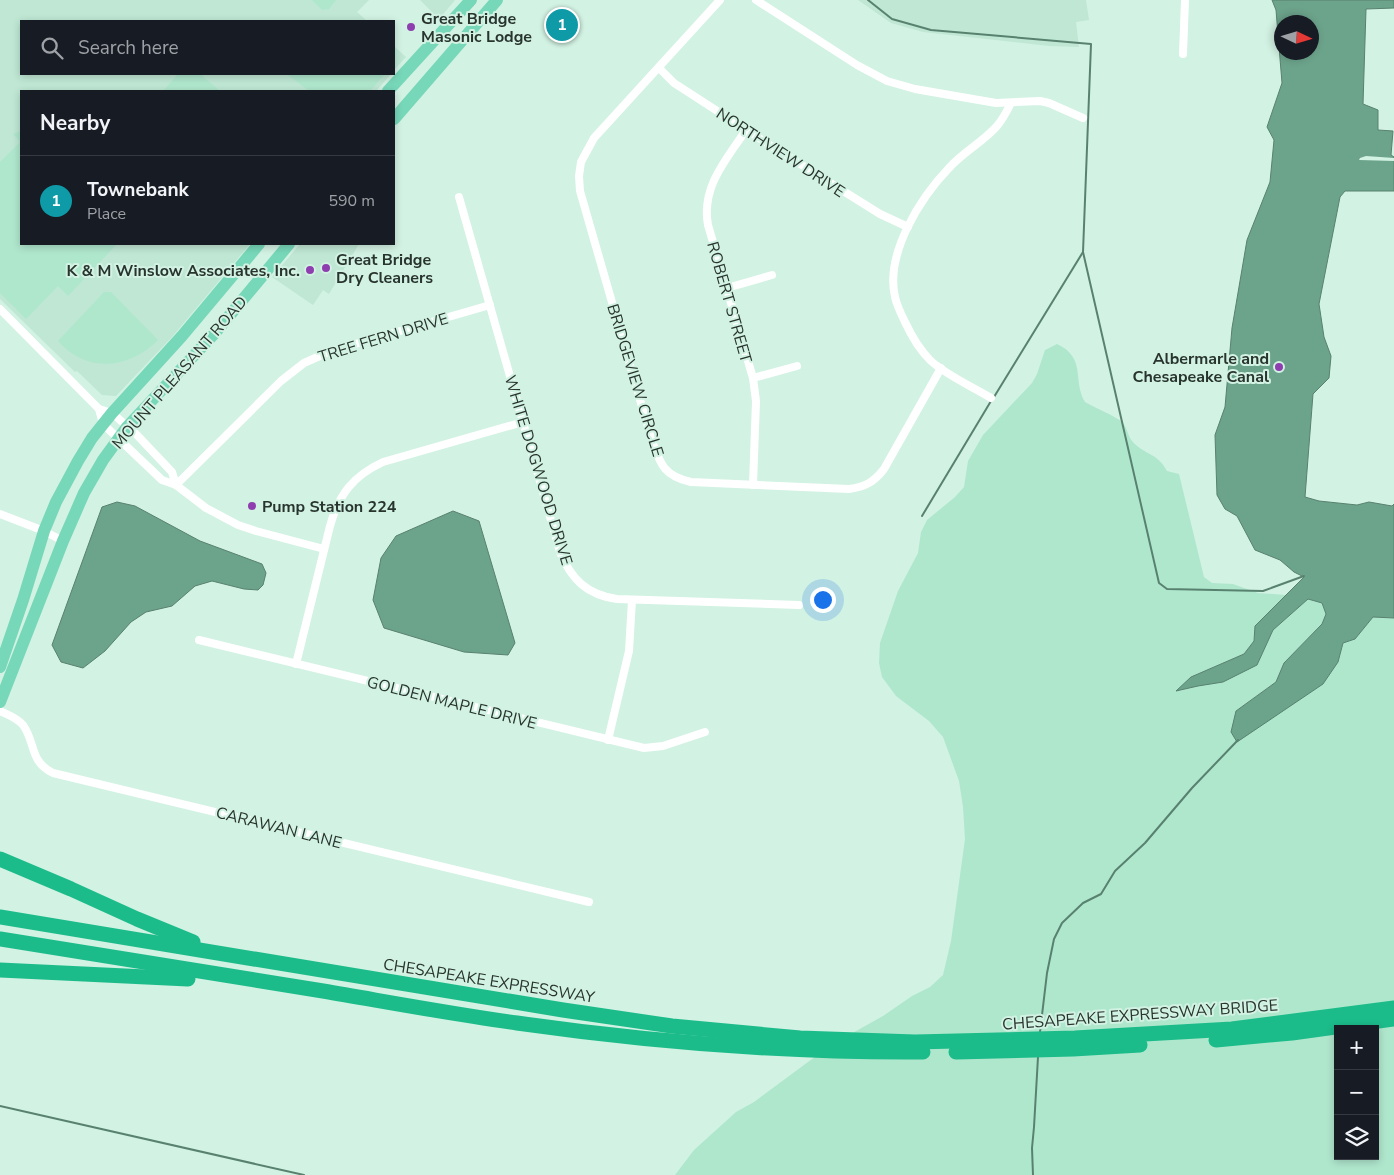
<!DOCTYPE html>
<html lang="en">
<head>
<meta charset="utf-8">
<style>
  body { margin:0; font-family:"Nunito Sans",sans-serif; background:#20242c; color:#f1f3f6 }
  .controls { position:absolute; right:15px; bottom:15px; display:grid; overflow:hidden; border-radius:0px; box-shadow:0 2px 8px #0003 }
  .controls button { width:45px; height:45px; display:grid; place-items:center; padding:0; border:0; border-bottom:1px solid #363941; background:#171b24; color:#f1f3f6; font:25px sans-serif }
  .compass { position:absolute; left:1274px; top:15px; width:45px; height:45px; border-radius:50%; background:#171b24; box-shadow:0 2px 8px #0003; rotate:94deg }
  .you { position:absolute; left:822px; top:599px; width:18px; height:18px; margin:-12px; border:4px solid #fff; border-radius:50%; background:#1a73e8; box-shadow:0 0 0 8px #1a73e833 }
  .badge { display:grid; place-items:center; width:32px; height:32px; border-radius:50%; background:#ea580c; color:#fff; font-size:16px; font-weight:700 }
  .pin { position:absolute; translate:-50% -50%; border:2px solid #fff; box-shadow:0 1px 5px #0006 }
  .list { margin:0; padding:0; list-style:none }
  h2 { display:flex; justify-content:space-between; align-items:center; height:65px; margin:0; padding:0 20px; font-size:21px }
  h2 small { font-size:16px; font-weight:400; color:#9ea1a6 }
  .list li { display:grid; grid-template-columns:32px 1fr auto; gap:15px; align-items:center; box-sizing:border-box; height:90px; padding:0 20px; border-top:1px solid #363941 }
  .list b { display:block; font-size:19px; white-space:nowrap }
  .list p { margin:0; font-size:16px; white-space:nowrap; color:#9ea1a6 }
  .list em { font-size:16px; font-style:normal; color:#9ea1a6 }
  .icon { flex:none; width:28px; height:28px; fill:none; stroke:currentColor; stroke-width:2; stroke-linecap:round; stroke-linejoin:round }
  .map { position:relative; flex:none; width:1394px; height:1175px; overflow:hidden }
  .search { position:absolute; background:#171b24; box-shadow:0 2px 8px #0003; left:20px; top:20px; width:375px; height:55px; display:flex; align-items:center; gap:12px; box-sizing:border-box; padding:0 18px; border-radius:0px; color:#9ea1a6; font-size:19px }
  .panel { position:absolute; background:#171b24; box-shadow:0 2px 8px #0003; left:20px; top:90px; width:375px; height:155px; border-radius:0px }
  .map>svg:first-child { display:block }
  .built { fill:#bfe7d4 }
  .green { fill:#afe7cd; fill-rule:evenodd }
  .water { fill:#6ca38b; stroke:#58826f; fill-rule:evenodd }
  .pier { fill:#d2f2e3 }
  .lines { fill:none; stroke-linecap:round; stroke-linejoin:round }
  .stream { stroke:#58826f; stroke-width:2 }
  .street { stroke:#fff; stroke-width:8 }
  .primary { stroke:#77d7b9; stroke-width:12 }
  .highway { stroke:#1cbc8a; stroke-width:15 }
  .poi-dot { fill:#8e3eae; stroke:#d2f2e3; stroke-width:2 }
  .labels { text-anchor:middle; stroke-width:4; stroke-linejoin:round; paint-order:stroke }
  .poi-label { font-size:16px; font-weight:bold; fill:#28342e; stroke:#d2f2e3; text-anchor:start }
  .street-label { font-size:16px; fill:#28342e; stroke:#d2f2e3 }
</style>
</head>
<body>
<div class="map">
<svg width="1394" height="1175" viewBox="0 0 1394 1175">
  <rect width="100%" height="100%" fill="#d2f2e3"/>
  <g class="built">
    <polygon points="0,0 369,0 357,12 367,21 21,21 21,74 391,74 376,91 21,91 21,244 250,244 172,337 116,396 102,395 77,371 75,372 0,299"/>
    <polygon points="420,0 455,0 439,19"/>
    <polygon points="858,0 1086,0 1089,20 1076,22 1079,47 1049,46 923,32 891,23"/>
    <polygon points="394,46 406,57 394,70"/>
    <polygon points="300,244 359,244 329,294 323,290 313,305 272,277"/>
  </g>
  <g class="green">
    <polygon points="312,0 336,0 329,9 322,10"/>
    <polygon points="178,74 200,74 220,91 163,91"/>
    <polygon points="289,74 385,74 370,91 309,91 288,75"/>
    <polygon points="21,131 21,244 117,244 68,296 58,286 26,319 0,293 0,162 20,142 13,134"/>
    <path d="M104,292H111L158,340C129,369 87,374 58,341Z"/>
    <path d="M1057,344C1087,358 1072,380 1085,402C1093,407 1118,417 1123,423C1127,428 1128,436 1132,441C1144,455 1157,452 1167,471L1179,474L1204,577L1212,583L1233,584L1258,593L1286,595L1255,626L1254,641L1244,654L1191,677L1177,691L1198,686L1257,665L1273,630L1308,599L1322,603L1326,614L1322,624L1284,663L1276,682L1236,711L1338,662L1343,643L1355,639L1373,617L1394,618V1175H675L694,1150L736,1112L754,1102L831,1045L883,1016L912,996L930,987L943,975L951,941L965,839L963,807L959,781L943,737L929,721L896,696L882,677L879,663L880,643L898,591L918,553L921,532L927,520L955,497L964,487L968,461L983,435L1032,383L1037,374L1045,350ZM1338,1029H1375V1156H1338Z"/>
  </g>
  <g class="water">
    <path d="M1272,0H1394V8L1366,9L1363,104L1378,110V130L1393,131L1391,155L1394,157V191H1345L1340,197L1319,304L1324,337L1331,356L1329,378L1313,394L1305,497L1319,501L1357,505L1369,502L1392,506L1394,504V618L1373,617L1355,639L1343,643L1338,662L1323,684L1237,742L1231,732L1236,711L1276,682L1284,663L1322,624L1326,614L1322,603L1308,599L1273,630L1257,665L1223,682L1198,686L1176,691L1191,677L1244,654L1254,641L1255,626L1304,577L1294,572L1280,560L1255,550L1237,516L1225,509L1217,495L1215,435L1225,407L1232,328L1247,240L1270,182L1274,140L1267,127L1282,83L1276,10ZM1282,22H1312V52H1282Z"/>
    <polygon points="117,502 135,506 200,541 262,564 266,573 263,585 258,590 244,589 212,581 195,586 172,606 146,612 131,622 105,651 83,668 61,662 52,645 102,507"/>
    <polygon points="453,511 479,521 515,643 508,655 464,652 384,628 373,600 381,558 396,536"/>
  </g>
  <polygon class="pier" points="1366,156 1394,158 1394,161 1359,160 1360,158"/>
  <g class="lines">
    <g class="stream">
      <polyline points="868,0 892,19 931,30 1091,44 1083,252 1159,583 1167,589 1263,591 1304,576"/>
      <polyline points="994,397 1083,252"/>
      <polyline points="922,516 991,401"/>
      <polyline points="1040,1032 1047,973 1054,939 1062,923 1083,903 1101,894 1115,871 1145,843 1192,788 1238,740"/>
      <polyline points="0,1106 304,1175"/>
      <polyline points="1033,1175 1032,1148 1034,1127 1038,1057"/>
    </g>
    <g class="street">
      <path d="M720,0L594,138L581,162L579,176L580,191L651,438C660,463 663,476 691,482L849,489C865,487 874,482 884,469L941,368"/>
      <polyline points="756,0 857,65 887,81 915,89 996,103 1040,101 1049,103 1083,118"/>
      <polyline points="1183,54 1185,0"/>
      <polyline points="659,68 674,83 773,147 880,214 908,227"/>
      <path d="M746,130C726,160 701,187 708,225L753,378L756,401L753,485"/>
      <path d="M459,197L560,552C571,579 587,595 617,599L799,605"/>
      <polyline points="727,288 772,275"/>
      <polyline points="0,309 99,409 112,413 136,434 172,472 176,485"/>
      <polyline points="753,378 797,366"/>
      <path d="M991,398C973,387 944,374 930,360C919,349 911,335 905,322C901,314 897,306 895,297C885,254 920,198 949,168C963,152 983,142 997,126C1003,119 1007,111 1011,103"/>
      <polyline points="99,409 103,424 162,480 176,485 206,508 238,525 256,531 324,549"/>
      <polyline points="176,485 281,381 304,363 331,351 490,305"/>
      <polyline points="0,514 44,531 63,541"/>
      <polyline points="199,640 644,748 663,746 705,732"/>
      <path d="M296,664L330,526C339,494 353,476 383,462L523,422"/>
      <path d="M0,711C8,715 17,718 23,725C36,743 29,761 53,773L589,902"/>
      <polyline points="608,740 629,651 632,600"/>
    </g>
    <g class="primary">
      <polyline points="388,91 471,0"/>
      <polyline points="394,119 497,0"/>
      <polyline points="0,667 23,600 44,531 56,502 78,461 92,438 112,413 182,336 259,244"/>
      <polyline points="0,702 63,541 84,493 103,460 127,427 215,333 289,244"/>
    </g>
    <g class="highway">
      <polyline points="0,859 71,889 137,919 193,942"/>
      <polyline points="0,917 563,1010 672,1026 800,1038 915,1042 1075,1038 1232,1029 1394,1008"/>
      <path d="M0,939C108,957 216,974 323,991C388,1002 452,1014 517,1023C651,1042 788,1053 923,1052"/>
      <polyline points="0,970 188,979"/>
      <polyline points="1216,1040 1292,1033 1394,1019"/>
      <polyline points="956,1052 1073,1049 1140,1045"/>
    </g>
  </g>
  <g class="poi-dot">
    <circle cx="411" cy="27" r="5"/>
    <circle cx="326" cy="268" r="5"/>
    <circle cx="310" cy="270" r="5"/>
    <circle cx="1279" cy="367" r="5"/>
    <circle cx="252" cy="506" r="5"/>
  </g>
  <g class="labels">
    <g class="poi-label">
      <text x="421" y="24">Great Bridge<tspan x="421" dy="18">Masonic Lodge</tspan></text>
      <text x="336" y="265">Great Bridge<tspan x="336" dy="18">Dry Cleaners</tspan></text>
      <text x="300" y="276" text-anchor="end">K &amp; M Winslow Associates, Inc.</text>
      <text x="1269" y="364" text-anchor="end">Albermarle and<tspan x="1269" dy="18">Chesapeake Canal</tspan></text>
      <text x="262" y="512">Pump Station 224</text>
    </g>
    <g class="street-label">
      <text transform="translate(781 152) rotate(33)" y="6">NORTHVIEW DRIVE</text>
      <text transform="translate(730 302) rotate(74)" y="6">ROBERT STREET</text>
      <text transform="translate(383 337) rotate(-17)" y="6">TREE FERN DRIVE</text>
      <text transform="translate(179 372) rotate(-49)" y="6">MOUNT PLEASANT ROAD</text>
      <text transform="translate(636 380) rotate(73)" y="6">BRIDGEVIEW CIRCLE</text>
      <text transform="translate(539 470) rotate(73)" y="6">WHITE DOGWOOD DRIVE</text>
      <text transform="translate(452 702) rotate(14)" y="6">GOLDEN MAPLE DRIVE</text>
      <text transform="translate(279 827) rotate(14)" y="6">CARAWAN LANE</text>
      <text transform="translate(489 980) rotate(9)" y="6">CHESAPEAKE EXPRESSWAY</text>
      <text transform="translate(1140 1014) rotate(-4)" y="6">CHESAPEAKE EXPRESSWAY BRIDGE</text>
    </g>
  </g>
</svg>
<div class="controls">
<button>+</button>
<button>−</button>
<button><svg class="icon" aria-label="layers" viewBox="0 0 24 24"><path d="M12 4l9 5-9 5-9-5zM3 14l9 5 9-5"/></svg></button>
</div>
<svg class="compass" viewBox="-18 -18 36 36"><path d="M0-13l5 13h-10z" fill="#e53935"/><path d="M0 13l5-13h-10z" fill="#9ea1a6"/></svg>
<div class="you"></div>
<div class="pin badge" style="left:562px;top:25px;background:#0f9aa8">1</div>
<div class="search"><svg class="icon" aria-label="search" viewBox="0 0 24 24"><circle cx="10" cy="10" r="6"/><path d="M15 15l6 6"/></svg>Search here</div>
<section class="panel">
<h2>Nearby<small></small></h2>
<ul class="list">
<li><span class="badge" style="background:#0f9aa8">1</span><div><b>Townebank</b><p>Place</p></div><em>590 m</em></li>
</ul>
</section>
</div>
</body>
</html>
